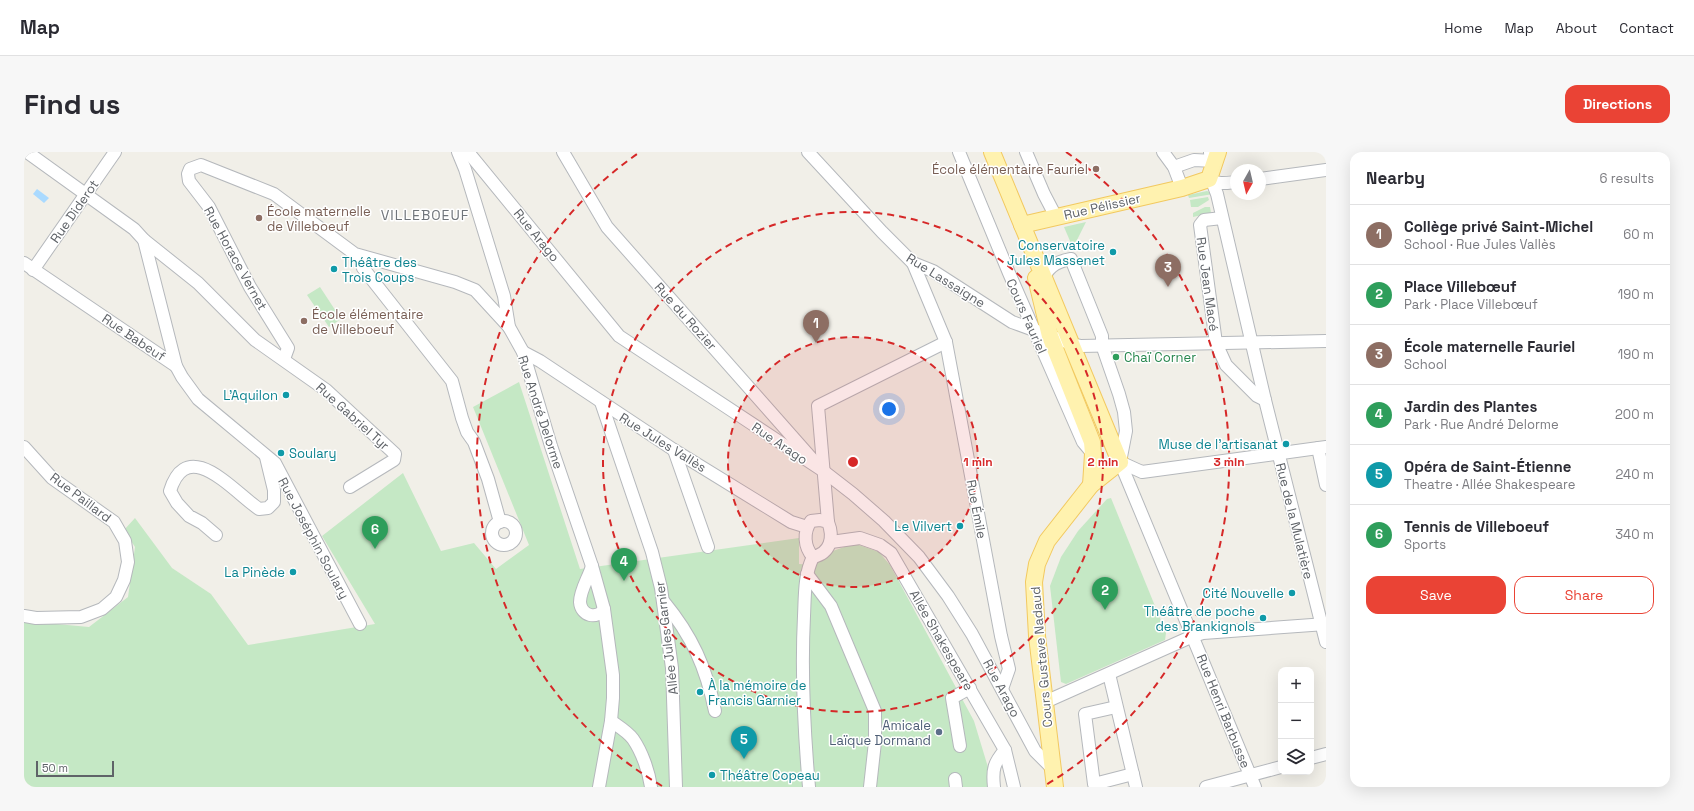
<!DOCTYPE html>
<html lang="en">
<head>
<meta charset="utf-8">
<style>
  body { margin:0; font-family:"Space Grotesk",sans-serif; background:#f7f7f7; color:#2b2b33 }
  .controls { position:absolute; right:12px; bottom:12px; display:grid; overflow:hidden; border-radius:8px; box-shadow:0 4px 16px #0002 }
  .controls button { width:36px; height:36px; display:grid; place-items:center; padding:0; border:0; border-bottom:1px solid #e1e1e2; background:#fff; color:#2b2b33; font:20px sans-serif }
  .compass { position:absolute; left:1206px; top:12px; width:36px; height:36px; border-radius:50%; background:#fff; box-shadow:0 4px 16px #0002; rotate:188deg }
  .scale { position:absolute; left:12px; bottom:10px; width:78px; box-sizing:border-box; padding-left:4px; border:2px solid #5f6368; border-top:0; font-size:11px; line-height:14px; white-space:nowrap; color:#5f6368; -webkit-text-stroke:3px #fff; paint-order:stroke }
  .you { position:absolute; left:865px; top:257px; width:14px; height:14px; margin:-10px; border:3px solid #fff; border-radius:50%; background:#1a73e8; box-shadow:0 0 0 6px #1a73e833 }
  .badge { display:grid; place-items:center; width:26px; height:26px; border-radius:50%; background:#ea4335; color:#fff; font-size:13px; font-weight:700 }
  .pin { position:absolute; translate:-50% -33px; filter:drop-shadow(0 1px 2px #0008) }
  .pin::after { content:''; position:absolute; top:21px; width:14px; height:12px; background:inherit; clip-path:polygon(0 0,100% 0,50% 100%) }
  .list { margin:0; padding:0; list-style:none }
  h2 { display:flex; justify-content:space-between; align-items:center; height:52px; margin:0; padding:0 16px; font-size:17px }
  h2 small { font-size:13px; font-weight:400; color:#7c7c81 }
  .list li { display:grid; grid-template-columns:26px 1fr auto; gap:12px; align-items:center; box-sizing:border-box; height:60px; padding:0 16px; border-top:1px solid #e1e1e2 }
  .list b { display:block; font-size:15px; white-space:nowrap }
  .list p { margin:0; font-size:13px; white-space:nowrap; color:#7c7c81 }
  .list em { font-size:13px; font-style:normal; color:#7c7c81 }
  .actions { display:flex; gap:8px; padding:12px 16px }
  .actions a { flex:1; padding:9px 0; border:1px solid #ea4335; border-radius:12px; text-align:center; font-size:14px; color:#ea4335 }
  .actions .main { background:#ea4335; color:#fff }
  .icon { flex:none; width:22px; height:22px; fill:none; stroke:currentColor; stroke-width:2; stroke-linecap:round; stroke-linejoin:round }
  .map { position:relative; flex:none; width:1302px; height:635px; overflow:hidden; border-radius:12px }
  header { display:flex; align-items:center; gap:24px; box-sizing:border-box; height:56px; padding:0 20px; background:#fff; border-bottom:1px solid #e1e1e2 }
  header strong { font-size:19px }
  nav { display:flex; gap:22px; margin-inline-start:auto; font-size:14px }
  .intro { display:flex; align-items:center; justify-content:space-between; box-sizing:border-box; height:96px; padding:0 24px }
  h1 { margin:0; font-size:28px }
  .button { padding:10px 18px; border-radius:12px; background:#ea4335; color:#fff; font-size:14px; font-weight:700 }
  main { display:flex; gap:24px; padding:0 24px }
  aside { flex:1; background:#fff; border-radius:12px; box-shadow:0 4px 16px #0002 }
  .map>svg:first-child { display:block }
  .green { fill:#c5e8c5 }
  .water { fill:#aadaff }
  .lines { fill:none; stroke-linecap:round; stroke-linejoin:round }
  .minor-casing { stroke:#b5b8bc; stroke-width:14 }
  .major-casing { stroke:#f2c960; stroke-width:18 }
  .minor { stroke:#fff; stroke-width:12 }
  .major { stroke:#fff2af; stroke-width:16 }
  .ring { fill:none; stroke:#d62828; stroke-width:2; stroke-dasharray:7 5 }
  .education-dot { fill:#8d6e63; stroke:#fff; stroke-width:1.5 }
  .culture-dot { fill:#0f9aa8; stroke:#fff; stroke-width:1.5 }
  .leisure-dot { fill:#2e9e5b; stroke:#fff; stroke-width:1.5 }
  .service-dot { fill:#5c6f8a; stroke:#fff; stroke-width:1.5 }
  .labels { text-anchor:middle; stroke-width:3; stroke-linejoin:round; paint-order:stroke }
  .education-label { font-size:13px; fill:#785e54; stroke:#fff; text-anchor:start }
  .street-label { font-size:13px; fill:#5f6368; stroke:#fff }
  .culture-label { font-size:13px; fill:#0d838f; stroke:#fff; text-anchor:end }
  .leisure-label { font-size:13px; fill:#27864d; stroke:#fff; text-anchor:start }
  .service-label { font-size:13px; fill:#4e5e75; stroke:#fff; text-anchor:end }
  .neighbourhood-label { font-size:14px; letter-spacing:1px; fill:#70757a; stroke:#fff }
  .centre { fill:#d62828; stroke:#fff; stroke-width:2 }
  .ring-label { font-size:12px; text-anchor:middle; font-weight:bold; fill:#d62828; stroke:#fff; stroke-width:3; stroke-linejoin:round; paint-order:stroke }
</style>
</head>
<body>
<header>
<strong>Map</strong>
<nav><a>Home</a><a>Map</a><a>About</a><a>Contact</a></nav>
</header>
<div class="intro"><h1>Find us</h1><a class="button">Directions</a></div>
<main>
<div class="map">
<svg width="1302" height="635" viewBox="0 0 1302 635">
  <rect width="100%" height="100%" fill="#f1efe8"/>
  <g class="green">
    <polygon points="1183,39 1189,42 1165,46 1164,43"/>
    <polygon points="1184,45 1185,48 1174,55 1167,55 1166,48"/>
    <polygon points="1181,55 1186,55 1187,61 1169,65 1169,61"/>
    <polygon points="1062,70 1049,96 1040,75"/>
    <polygon points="296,135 317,167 305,175 283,143"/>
    <polygon points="495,230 556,417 775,386 775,412 791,413 800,402 826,393 835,393 855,400 866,413 950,569 970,635 0,635 0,469 65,475 104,445 111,395 100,378 111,366 148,416 187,442 224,493 351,472 298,384 379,321 417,399 450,391 472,417 505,393 449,255"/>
    <polygon points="1087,346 1142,481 1141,488 1042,532 1037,530 1026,434 1037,405 1054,379 1083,347"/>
  </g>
  <polygon class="water" points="13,37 25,46 20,51 9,42"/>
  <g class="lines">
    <g class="minor-casing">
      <g id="minor">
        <polyline points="3,0 110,77 120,88 174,131 231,188 302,238 371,302 370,308 326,335"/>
        <polyline points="434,0 441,17 480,144 485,175 499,200 527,294 568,414 580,457 589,523 589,546 587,569 575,635"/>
        <polyline points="444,0 595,184 798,318 829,342 860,369 895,405 924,444 948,482 1011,599 1029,617"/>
        <polyline points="539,0 583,75 788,307"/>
        <polyline points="784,0 858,80 889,111 909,119 988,170 1048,192 1057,194 1302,189"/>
        <polyline points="935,0 985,121 1059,290 1069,302"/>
        <polyline points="1002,0 1020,42 1032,65"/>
        <polyline points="1139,0 1150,15 1158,36"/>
        <polyline points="1150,15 1170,8 1190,9 1186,1"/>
        <path d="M1185,27C1193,33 1203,31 1212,30"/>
        <polyline points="1236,27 1302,18"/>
        <polyline points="1188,29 1193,42 1241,248 1302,490"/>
        <polyline points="1198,66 1180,68 1176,73 1192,191 1202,213 1233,244 1241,248"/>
        <polyline points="120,88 152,214 158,225 174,247 251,311 336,472"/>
        <polyline points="335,104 339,116 428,229 438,266 443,280 450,290 464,327 476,370"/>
        <polyline points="0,111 152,214"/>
        <polyline points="889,111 922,190 977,484 985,517 978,537"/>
        <polyline points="9,118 91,0"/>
        <path d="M1020,125C1026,113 1035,109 1047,107L1078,184V193L1095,242L1100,260L1102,279L1096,310"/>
        <polyline points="499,200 516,209 650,298 767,370 783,375"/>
        <polyline points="260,207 264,196 226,135 185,55 165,29 164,22 166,17 177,13 250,42 331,102 431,130 451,138 485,175"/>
        <polyline points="577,250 628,400 637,436 648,516 652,635"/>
        <polyline points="0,295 28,326 90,370 101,389 104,410 100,428 92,445 78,457 57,465 12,466 0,464"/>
        <polyline points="1294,296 1302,333"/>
        <polyline points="650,298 684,395"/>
        <polyline points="1096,310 1231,635"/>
        <polyline points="1096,310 1118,320 1302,295"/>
        <path d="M796,368L804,370C810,385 807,401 789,405C780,395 779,380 787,369Z"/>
        <circle cx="480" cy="381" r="12"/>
        <polyline points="804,370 794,254 922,190"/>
        <path d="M192,383L178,371L165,364L153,351L146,339C163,283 209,339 235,357L244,356L250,350V338L242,305"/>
        <polyline points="807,390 836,386 856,393 867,401 981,598 990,635"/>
        <path d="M568,414C565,425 556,438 556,450C557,464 573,468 580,457"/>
        <polyline points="783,422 807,454 851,559 851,590 846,635"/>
        <path d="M640,450C668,484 682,515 691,559"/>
        <polyline points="1085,522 1112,635"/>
        <polyline points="1021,550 1169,484 1179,481 1302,472"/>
        <polyline points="1092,555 1061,562 1070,632 1109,622"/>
        <path d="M587,569C594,574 604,580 609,587C618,600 625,620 627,635"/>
        <polyline points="936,594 928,546 946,536"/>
        <polyline points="1287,606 1302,602"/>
        <polyline points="931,627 932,635"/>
        <path d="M785,635C780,578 777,522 780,464C781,444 780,423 789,405"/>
        <path d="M970,635C968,617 970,611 981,598"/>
        <polyline points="1182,635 1257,615"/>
      </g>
    </g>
    <g class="major-casing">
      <g id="major">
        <polyline points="968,0 1096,310 1067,333 1023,389 1013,412 1010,430 1013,484 1031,635"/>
        <polyline points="998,73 1158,36 1185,27 1194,0"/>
        <polyline points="1012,126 1026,184 1068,290 1069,302 1067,333"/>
      </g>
    </g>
    <use href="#minor" class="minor"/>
    <use href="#major" class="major"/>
  </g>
  <circle cx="829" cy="310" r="125" fill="#d62828" fill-opacity=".12"/>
  <g class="ring">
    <circle cx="829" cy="310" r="125"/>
    <circle cx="829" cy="310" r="250"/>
    <path d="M638 634A376 376 0 0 1 616 0M1042 0A376 376 0 0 1 1020 634"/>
  </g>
  <g class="education-dot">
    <circle cx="1072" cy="17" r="4"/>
    <circle cx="235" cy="66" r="4"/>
    <circle cx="280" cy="169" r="4"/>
  </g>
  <g class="culture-dot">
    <circle cx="1089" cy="100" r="4"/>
    <circle cx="310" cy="117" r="4"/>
    <circle cx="262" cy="243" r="4"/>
    <circle cx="1262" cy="292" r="4"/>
    <circle cx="257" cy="301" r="4"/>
    <circle cx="936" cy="374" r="4"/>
    <circle cx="269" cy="420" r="4"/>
    <circle cx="1268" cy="441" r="4"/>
    <circle cx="1239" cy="466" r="4"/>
    <circle cx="676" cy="540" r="4"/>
    <circle cx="688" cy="623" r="4"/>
  </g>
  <circle class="leisure-dot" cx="1092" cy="205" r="4"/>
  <circle class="service-dot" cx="915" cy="580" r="4"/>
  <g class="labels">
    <g class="education-label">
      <text x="1064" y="22" text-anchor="end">École élémentaire Fauriel</text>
      <text x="243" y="64">École maternelle<tspan x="243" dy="15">de Villeboeuf</tspan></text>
      <text x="288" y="167">École élémentaire<tspan x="288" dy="15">de Villeboeuf</tspan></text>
    </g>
    <g class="street-label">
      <text transform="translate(1078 54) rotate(-13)" y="5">Rue Pélissier</text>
      <text transform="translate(50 59) rotate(-55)" y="5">Rue Diderot</text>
      <text transform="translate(513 83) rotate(51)" y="5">Rue Arago</text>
      <text transform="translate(212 106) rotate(61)" y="5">Rue Horace Vernet</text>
      <text transform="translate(922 128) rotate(32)" y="5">Rue Lassaigne</text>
      <text transform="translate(1184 132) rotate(82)" y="5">Rue Jean Macé</text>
      <text transform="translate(662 164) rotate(48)" y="5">Rue du Rozier</text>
      <text transform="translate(1003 164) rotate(66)" y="5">Cours Fauriel</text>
      <text transform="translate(110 185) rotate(34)" y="5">Rue Babeuf</text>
      <text transform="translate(517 260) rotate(72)" y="5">Rue André Delorme</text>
      <text transform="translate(329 264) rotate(42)" y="5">Rue Gabriel Tyr</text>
      <text transform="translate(639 290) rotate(32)" y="5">Rue Jules Vallès</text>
      <text transform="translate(756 291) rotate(34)" y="5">Rue Arago</text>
      <text transform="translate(57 345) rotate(37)" y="5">Rue Paillard</text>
      <text transform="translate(953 357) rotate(79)" y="5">Rue Émile</text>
      <text transform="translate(1271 369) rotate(76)" y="5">Rue de la Mulatière</text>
      <text transform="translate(290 386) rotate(62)" y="5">Rue Joséphin Soulary</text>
      <text transform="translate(642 486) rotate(-97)" y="5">Allée Jules Garnier</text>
      <text transform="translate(918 488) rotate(60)" y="5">Allée Shakespeare</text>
      <text transform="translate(1017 505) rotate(-95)" y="5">Cours Gustave Nadaud</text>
      <text transform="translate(978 536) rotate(62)" y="5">Rue Arago</text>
      <text transform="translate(1200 559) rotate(68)" y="5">Rue Henri Barbusse</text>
    </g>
    <g class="culture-label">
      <text x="1081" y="98">Conservatoire<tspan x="1081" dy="15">Jules Massenet</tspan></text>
      <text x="318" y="115" text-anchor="start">Théâtre des<tspan x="318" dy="15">Trois Coups</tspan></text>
      <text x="254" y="248">L'Aquilon</text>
      <text x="1254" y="297">Muse de l'artisanat</text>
      <text x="265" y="306" text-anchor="start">Soulary</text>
      <text x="928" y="379">Le Vilvert</text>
      <text x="261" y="425">La Pinède</text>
      <text x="1260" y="446">Cité Nouvelle</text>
      <text x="1231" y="464">Théâtre de poche<tspan x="1231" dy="15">des Brankignols</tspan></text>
      <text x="684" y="538" text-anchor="start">À la mémoire de<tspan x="684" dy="15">Francis Garnier</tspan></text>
      <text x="696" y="628" text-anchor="start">Théâtre Copeau</text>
    </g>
    <g class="leisure-label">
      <text x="1100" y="210">Chaï Corner</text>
    </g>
    <g class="service-label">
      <text x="907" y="578">Amicale<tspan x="907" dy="15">Laïque Dormand</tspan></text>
    </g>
    <g class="neighbourhood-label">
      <text x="401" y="68">VILLEBOEUF</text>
    </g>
  </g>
  <circle cx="829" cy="310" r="6" class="centre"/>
  <g class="ring-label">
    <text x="954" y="314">1 min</text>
    <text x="1079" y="314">2 min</text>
    <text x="1205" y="314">3 min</text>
  </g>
</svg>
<div class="controls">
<button>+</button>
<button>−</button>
<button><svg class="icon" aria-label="layers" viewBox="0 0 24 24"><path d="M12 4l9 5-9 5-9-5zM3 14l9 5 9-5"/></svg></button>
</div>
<svg class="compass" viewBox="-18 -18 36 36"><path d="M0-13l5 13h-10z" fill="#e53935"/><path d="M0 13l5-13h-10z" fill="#7c7c81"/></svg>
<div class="scale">50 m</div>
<div class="you"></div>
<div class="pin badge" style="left:792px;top:191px;background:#8d6e63">1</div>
<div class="pin badge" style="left:1081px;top:458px;background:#2e9e5b">2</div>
<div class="pin badge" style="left:1144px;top:135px;background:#8d6e63">3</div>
<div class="pin badge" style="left:600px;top:429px;background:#2e9e5b">4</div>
<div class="pin badge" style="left:720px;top:607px;background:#0f9aa8">5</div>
<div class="pin badge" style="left:351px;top:397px;background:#2e9e5b">6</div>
</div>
<aside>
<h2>Nearby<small>6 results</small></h2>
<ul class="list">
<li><span class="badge" style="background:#8d6e63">1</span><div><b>Collège privé Saint-Michel</b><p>School · Rue Jules Vallès</p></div><em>60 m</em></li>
<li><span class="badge" style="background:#2e9e5b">2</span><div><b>Place Villebœuf</b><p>Park · Place Villebœuf</p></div><em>190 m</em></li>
<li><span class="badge" style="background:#8d6e63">3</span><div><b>École maternelle Fauriel</b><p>School</p></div><em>190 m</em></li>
<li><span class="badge" style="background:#2e9e5b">4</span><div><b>Jardin des Plantes</b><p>Park · Rue André Delorme</p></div><em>200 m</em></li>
<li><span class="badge" style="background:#0f9aa8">5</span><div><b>Opéra de Saint-Étienne</b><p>Theatre · Allée Shakespeare</p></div><em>240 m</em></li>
<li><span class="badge" style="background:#2e9e5b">6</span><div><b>Tennis de Villeboeuf</b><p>Sports</p></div><em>340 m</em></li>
</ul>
<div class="actions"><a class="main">Save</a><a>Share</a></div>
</aside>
</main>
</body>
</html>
